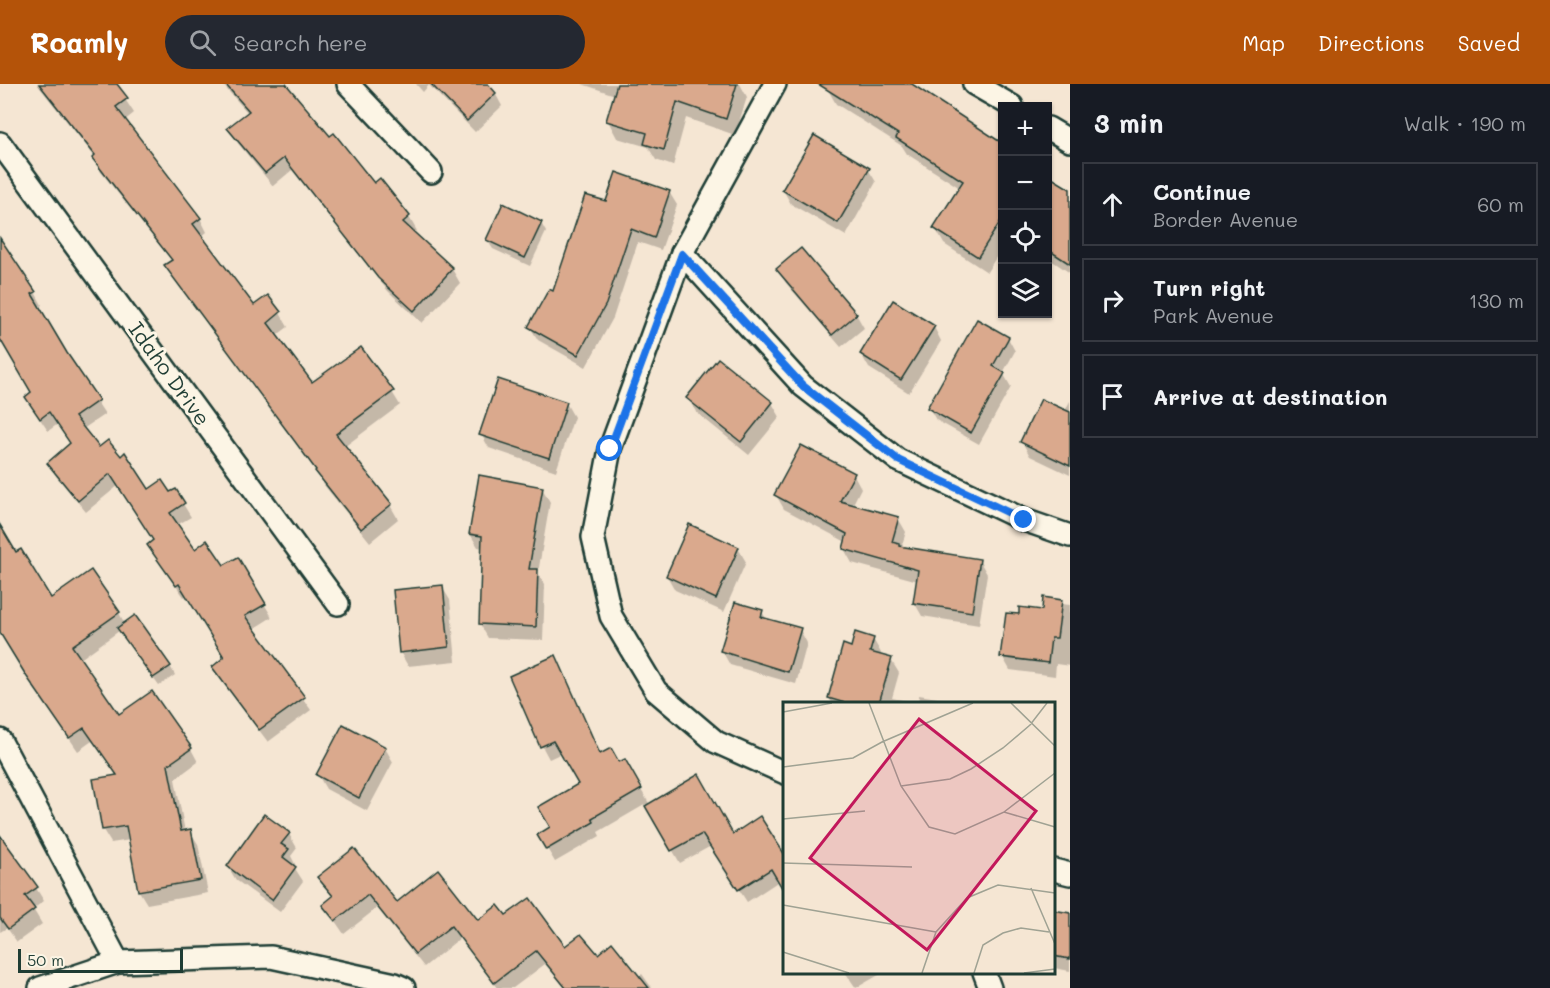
<!DOCTYPE html>
<html lang="en">
<head>
<meta charset="utf-8">
<style>
  body { margin:0; font-family:Mali,sans-serif; background:#242831; color:#f1f3f6 }
  .controls { position:absolute; right:18px; top:18px; display:grid; overflow:hidden; border-radius:0px; box-shadow:0 2px 4px #0004 }
  .controls button { width:54px; height:54px; display:grid; place-items:center; padding:0; border:0; border-bottom:2px solid #363941; background:#171b24; color:#f1f3f6; font:30px sans-serif }
  .scale { position:absolute; left:18px; bottom:15px; width:165px; box-sizing:border-box; padding-left:6px; border:3px solid #1f3d34; border-top:0; font-size:16px; line-height:21px; white-space:nowrap; color:#1f3d34; -webkit-text-stroke:4px #fcf5e5; paint-order:stroke }
  .stop { position:absolute; width:18px; height:18px; margin:-14px; border:4px solid #1a73e8; border-radius:50%; background:#fff }
  .stop.end { background:#1a73e8; border-color:#fff; box-shadow:0 2px 6px #0008 }
  .list { margin:0; padding:0; list-style:none }
  h2 { display:flex; justify-content:space-between; align-items:center; height:78px; margin:0; padding:0 24px; font-size:26px }
  h2 small { font-size:20px; font-weight:400; color:#9ea1a6 }
  .list li { display:grid; grid-template-columns:39px 1fr auto; gap:18px; align-items:center; box-sizing:border-box; height:84px; margin:0 12px 12px; padding:0 12px; border:2px solid #363941; border-radius:0px }
  .list b { display:block; font-size:22px; white-space:nowrap }
  .list p { margin:0; font-size:20px; white-space:nowrap; color:#9ea1a6 }
  .list em { font-size:20px; font-style:normal; color:#9ea1a6 }
  .icon { flex:none; width:33px; height:33px; fill:none; stroke:currentColor; stroke-width:2; stroke-linecap:round; stroke-linejoin:round }
  .map { position:relative; flex:none; width:1070px; height:904px; overflow:hidden }
  header { display:flex; align-items:center; gap:36px; box-sizing:border-box; height:84px; padding:0 30px; background:#b45309; color:#fff }
  header strong { font-size:28px }
  nav { display:flex; gap:33px; margin-inline-start:auto; font-size:21px }
  .search { width:420px; height:54px; background:#242831; display:flex; align-items:center; gap:15px; box-sizing:border-box; padding:0 21px; border-radius:33px; color:#9ea1a6; font-size:22px }
  main { display:flex }
  aside { flex:1; background:#171b24 }
  .map>svg:first-child { display:block }
  .shadow { fill:#0003 }
  .building { fill:#daa98d; stroke:#1f3d34; stroke-width:1.5 }
  .lines { fill:none; stroke-linecap:round; stroke-linejoin:round }
  .minor-casing { stroke:#1f3d34; stroke-width:26 }
  .minor { stroke:#fcf5e5; stroke-width:21 }
  .route { stroke:#1a73e8; stroke-width:8 }
  .labels { text-anchor:middle; stroke-width:6; stroke-linejoin:round; paint-order:stroke }
  .street-label { font-size:21px; fill:#1f3d34; stroke:#fcf5e5 }
  .inset-road { fill:none; stroke:#9fa293; stroke-width:1.5 }
  .view { fill:#c2185b; fill-opacity:0.15; stroke:#c2185b; stroke-width:3 }
  .inset-edge { fill:none; stroke:#1f3d34; stroke-width:3 }
</style>
</head>
<body>
<header>
<strong>Roamly</strong>
<div class="search"><svg class="icon" aria-label="search" viewBox="0 0 24 24"><circle cx="10" cy="10" r="6"/><path d="M15 15l6 6"/></svg>Search here</div>
<nav><a>Map</a><a>Directions</a><a>Saved</a></nav>
</header>
<main>
<div class="map">
<svg width="1070" height="904" viewBox="0 0 1070 904">
  <rect width="100%" height="100%" fill="#f5e6d3"/>
  <filter id="ink" filterUnits="userSpaceOnUse"><feTurbulence type="fractalNoise" baseFrequency=".0167" numOctaves="2"/><feDisplacementMap in="SourceGraphic" scale="12" xChannelSelector="R" yChannelSelector="G"/><feConvolveMatrix kernelMatrix="1 2 1 2 8 2 1 2 1" color-interpolation-filters="sRGB"/></filter>
  <g filter="url(#ink)">
    <g class="shadow">
      <polygon points="37,0 115,0 134,29 124,37 200,134 207,148 201,153 254,223 268,213 280,229 288,243 276,252 312,300 392,308 400,321 344,363 390,421 398,435 370,458 324,401 317,387 174,195 166,181 172,177 101,88 93,74 95,73"/>
      <polygon points="222,0 284,0 330,54 373,101 379,96 409,133 417,147 414,149 452,185 460,199 422,239 388,207 292,86 273,102 237,58 229,45 248,29"/>
      <polygon points="416,0 486,0 495,9 502,22 475,48 429,1 423,8"/>
      <polygon points="582,0 740,0 747,13 735,51 686,34 673,82 656,76 648,63 617,54 608,37 615,11"/>
      <polygon points="830,0 902,0 968,37 1002,61 1002,164 987,188 944,160 935,144 960,104 907,70 902,62 836,20 827,4"/>
      <polygon points="868,85 876,98 846,152 791,120 783,106"/>
      <polygon points="1048,91 1070,106 1070,189 1048,174"/>
      <polygon points="669,108 677,121 661,166 638,158 613,234 586,283 538,256 530,243 554,209 607,119"/>
      <polygon points="541,139 546,148 530,182 493,165 487,156"/>
      <polygon points="0,157 35,208 42,221 38,223 65,270 105,330 83,345 99,365 148,407 169,410 175,407 191,433 177,441 195,467 224,483 237,475 272,533 253,545 311,626 268,658 221,596 214,583 226,574 187,511 184,513 156,474 149,461 154,457 119,401 86,428 56,392 49,380 72,360 58,340 48,347 34,326 33,309 0,250"/>
      <polygon points="778,186 856,230 864,244 841,263 786,199"/>
      <polygon points="934,243 941,257 909,309 869,284 861,270"/>
      <polygon points="1008,254 1015,267 1003,289 1011,303 979,360 936,336 929,324"/>
      <polygon points="718,276 772,319 780,333 749,371 696,328 688,314"/>
      <polygon points="1070,317 1070,391 1030,372 1022,358 1065,327"/>
      <polygon points="566,319 574,333 556,387 489,364 481,350"/>
      <polygon points="854,391 861,404 852,422 898,434 906,448 901,464 979,476 987,490 979,541 922,532 914,518 918,497 852,479 844,465 846,458 784,425 776,411"/>
      <polygon points="542,404 550,418 538,489 545,500 543,556 488,554 480,540 483,464 478,463 470,450"/>
      <polygon points="0,444 16,471 51,516 119,529 125,540 170,582 175,591 159,602 119,547 79,576 119,632 191,665 198,678 175,695 185,748 190,747 198,760 208,809 147,820 139,807 130,756 111,759 103,746 94,697 118,692 92,657 78,667 37,607 0,540"/>
      <polygon points="738,464 746,478 724,528 675,506 667,492"/>
      <polygon points="442,503 450,516 456,577 408,582 400,568"/>
      <polygon points="1061,517 1062,520 1070,521 1070,582 1056,580 1055,592 1010,586 1002,572 1020,532 1043,527"/>
      <polygon points="762,528 767,536 800,546 807,559 796,600 730,581 722,567"/>
      <polygon points="873,555 881,569 880,573 891,576 899,589 892,614 918,619 919,611 956,617 957,619 832,619 829,614 852,564"/>
      <polygon points="556,573 601,672 618,680 624,677 650,721 733,752 760,734 779,797 747,818 711,762 680,779 646,720 598,748 600,752 555,778 539,751 552,744 580,700 562,669 549,675 542,662"/>
      <polygon points="385,664 393,678 367,727 326,705 318,691"/>
      <polygon points="289,750 297,764 291,772 295,780 294,783 303,797 280,828 236,796 228,783"/>
      <polygon points="0,770 36,804 44,817 33,825 42,840 17,858 7,844 0,848"/>
      <polygon points="319,793 396,820 477,838 506,833 565,864 597,872 638,893 642,890 652,904 565,904 545,880 513,904 497,904 460,854 424,883 377,824 344,850 324,821 333,814"/>
      <polygon points="1054,828 1070,831 1070,887 1054,884"/>
      <polygon points="845,888 884,888 856,904"/>
    </g>
    <g class="building">
      <polygon points="39,0 117,0 128,14 116,23 201,134 193,140 254,221 268,211 281,228 268,239 312,298 361,263 394,307 336,350 392,420 361,445 315,387 316,386 164,181 172,176 92,74 95,71"/>
      <polygon points="225,0 286,0 330,52 334,49 374,99 380,94 410,132 403,138 453,184 414,227 378,194 284,74 265,89 227,44 249,27"/>
      <polygon points="431,0 488,0 496,9 467,37"/>
      <polygon points="617,0 737,0 726,35 677,18 664,66 644,60 647,49 606,37"/>
      <polygon points="818,0 912,0 1002,59 1002,135 978,173 933,144 963,97 896,54 898,50"/>
      <polygon points="814,51 870,84 838,139 782,106"/>
      <polygon points="616,88 670,107 654,154 631,145 606,220 578,271 528,243 549,205 553,207 585,111 606,117"/>
      <polygon points="1047,91 1070,105 1070,180 1047,165"/>
      <polygon points="503,119 542,138 525,174 486,156"/>
      <polygon points="0,154 36,208 32,210 67,269 99,316 75,333 99,363 108,356 121,372 125,368 149,405 162,396 170,408 176,405 185,419 170,429 195,465 207,456 224,481 238,473 266,520 245,532 305,613 259,646 212,583 224,573 179,500 176,502 147,461 153,456 110,390 78,417 47,379 70,359 49,328 40,335 25,313 31,308 0,255"/>
      <polygon points="801,164 857,230 832,251 776,185"/>
      <polygon points="893,216 935,242 901,296 860,270"/>
      <polygon points="977,235 1009,253 993,282 1005,289 971,349 927,324"/>
      <polygon points="718,274 773,318 741,358 686,314"/>
      <polygon points="498,295 567,318 549,374 479,351"/>
      <polygon points="1041,315 1070,328 1070,382 1020,358"/>
      <polygon points="801,361 855,389 840,417 899,433 892,458 899,460 899,462 980,475 972,528 913,519 918,486 843,465 847,450 774,411"/>
      <polygon points="479,391 543,403 529,485 538,485 536,543 479,540 482,452 469,450"/>
      <polygon points="689,440 739,463 716,515 666,492"/>
      <polygon points="0,441 16,468 21,465 51,514 91,486 120,528 72,562 119,630 152,607 192,664 168,681 181,747 191,745 201,796 138,807 126,742 102,746 93,695 117,691 84,644 69,654 27,593 0,549"/>
      <polygon points="443,501 449,563 399,569 393,506"/>
      <polygon points="1043,513 1062,516 1057,554 1051,554 1048,579 1000,573 1006,529 1019,530 1019,523 1042,526"/>
      <polygon points="735,518 763,526 761,533 801,544 788,588 720,567"/>
      <polygon points="135,531 171,582 153,594 117,544"/>
      <polygon points="855,548 874,554 870,568 892,574 879,619 845,619 828,614 843,560 851,563"/>
      <polygon points="556,571 600,670 611,664 619,678 625,675 642,705 592,734 594,738 546,766 537,751 550,743 538,723 578,700 553,657 540,663 509,592"/>
      <polygon points="343,640 386,663 359,714 316,691"/>
      <polygon points="699,690 733,750 760,732 785,771 785,809 771,785 738,806 702,750 671,767 645,722"/>
      <polygon points="264,730 290,749 281,760 289,765 283,773 296,783 272,816 227,782"/>
      <polygon points="0,751 38,803 25,812 35,825 8,845 0,834"/>
      <polygon points="354,764 397,818 438,785 478,836 498,821 506,831 530,814 565,862 581,850 598,870 612,858 649,904 566,904 536,867 494,899 451,842 415,870 368,811 335,837 322,821 333,812 317,793"/>
      <polygon points="1053,826 1070,829 1070,875 1053,872"/>
    </g>
    <g class="lines">
      <g class="minor-casing">
        <g id="minor">
          <polyline points="348,0 431,88"/>
          <polyline points="775,0 682,169 610,365 593,453 611,532 656,607 716,658 785,689"/>
          <polyline points="974,0 1012,22"/>
          <polyline points="1048,44 1070,57"/>
          <polyline points="0,59 338,520"/>
          <polyline points="682,169 803,302 898,376 1024,436 1070,452"/>
          <polyline points="0,656 118,878"/>
          <polyline points="1054,786 1070,790"/>
          <polyline points="984,888 990,904"/>
          <polyline points="40,904 118,878 271,873 395,900 404,904"/>
        </g>
      </g>
      <use href="#minor" class="minor"/>
    </g>
  </g>
  <g class="lines" filter="url(#ink)">
    <polyline class="route" points="610,365 682,170 803,302 898,376 1024,436"/>
  </g>
  <g class="labels">
    <g class="street-label">
      <text transform="translate(169 290) rotate(54)" y="7">Idaho Drive</text>
    </g>
  </g>
  <g transform="translate(783 618)">
    <rect width="272" height="272" fill="#f5e6d3"/>
    <path class="inset-road" d="M86,1L118,84L146,125L172,132L221,110L272,125M228,1L272,44M0,10L49,1M0,65L70,56L99,40L190,1M118,84L167,77L188,67L220,46L247,23L264,1M0,98V140M221,110L272,71M0,117L82,109M0,161L129,165M248,186L272,242M0,203L153,230M0,250L66,271M139,271L153,230L184,196L215,183L272,191M191,271L200,243L220,231L238,226L266,230M241,271L272,267"/>
    <path class="view" d="M136,17L253,109L144,248L27,156Z"/>
    <rect width="272" height="272" class="inset-edge"/>
  </g>
</svg>
<div class="controls">
<button>+</button>
<button>−</button>
<button><svg class="icon" aria-label="locate" viewBox="0 0 24 24"><circle cx="12" cy="12" r="6"/><path d="M12 2v4M12 18v4M2 12h4M18 12h4"/></svg></button>
<button><svg class="icon" aria-label="layers" viewBox="0 0 24 24"><path d="M12 4l9 5-9 5-9-5zM3 14l9 5 9-5"/></svg></button>
</div>
<div class="scale">50 m</div>
<div class="stop" style="left:610px;top:365px"></div>
<div class="stop end" style="left:1024px;top:436px"></div>
</div>
<aside>
<h2>3 min<small>Walk · 190 m</small></h2>
<ul class="list">
<li><svg class="icon" aria-label="ahead" viewBox="0 0 24 24"><path d="M12 20V5M6 11l6-6 6 6"/></svg><div><b>Continue</b><p>Border Avenue</p></div><em>60 m</em></li>
<li><svg class="icon" aria-label="right" viewBox="0 0 24 24"><path d="M7 20v-9h11M14 6l5 5-5 5"/></svg><div><b>Turn right</b><p>Park Avenue</p></div><em>130 m</em></li>
<li><svg class="icon" aria-label="arrive" viewBox="0 0 24 24"><path d="M6 21V4h12l-3 4 3 4H6"/></svg><div><b>Arrive at destination</b></div></li>
</ul>
</aside>
</main>
</body>
</html>
